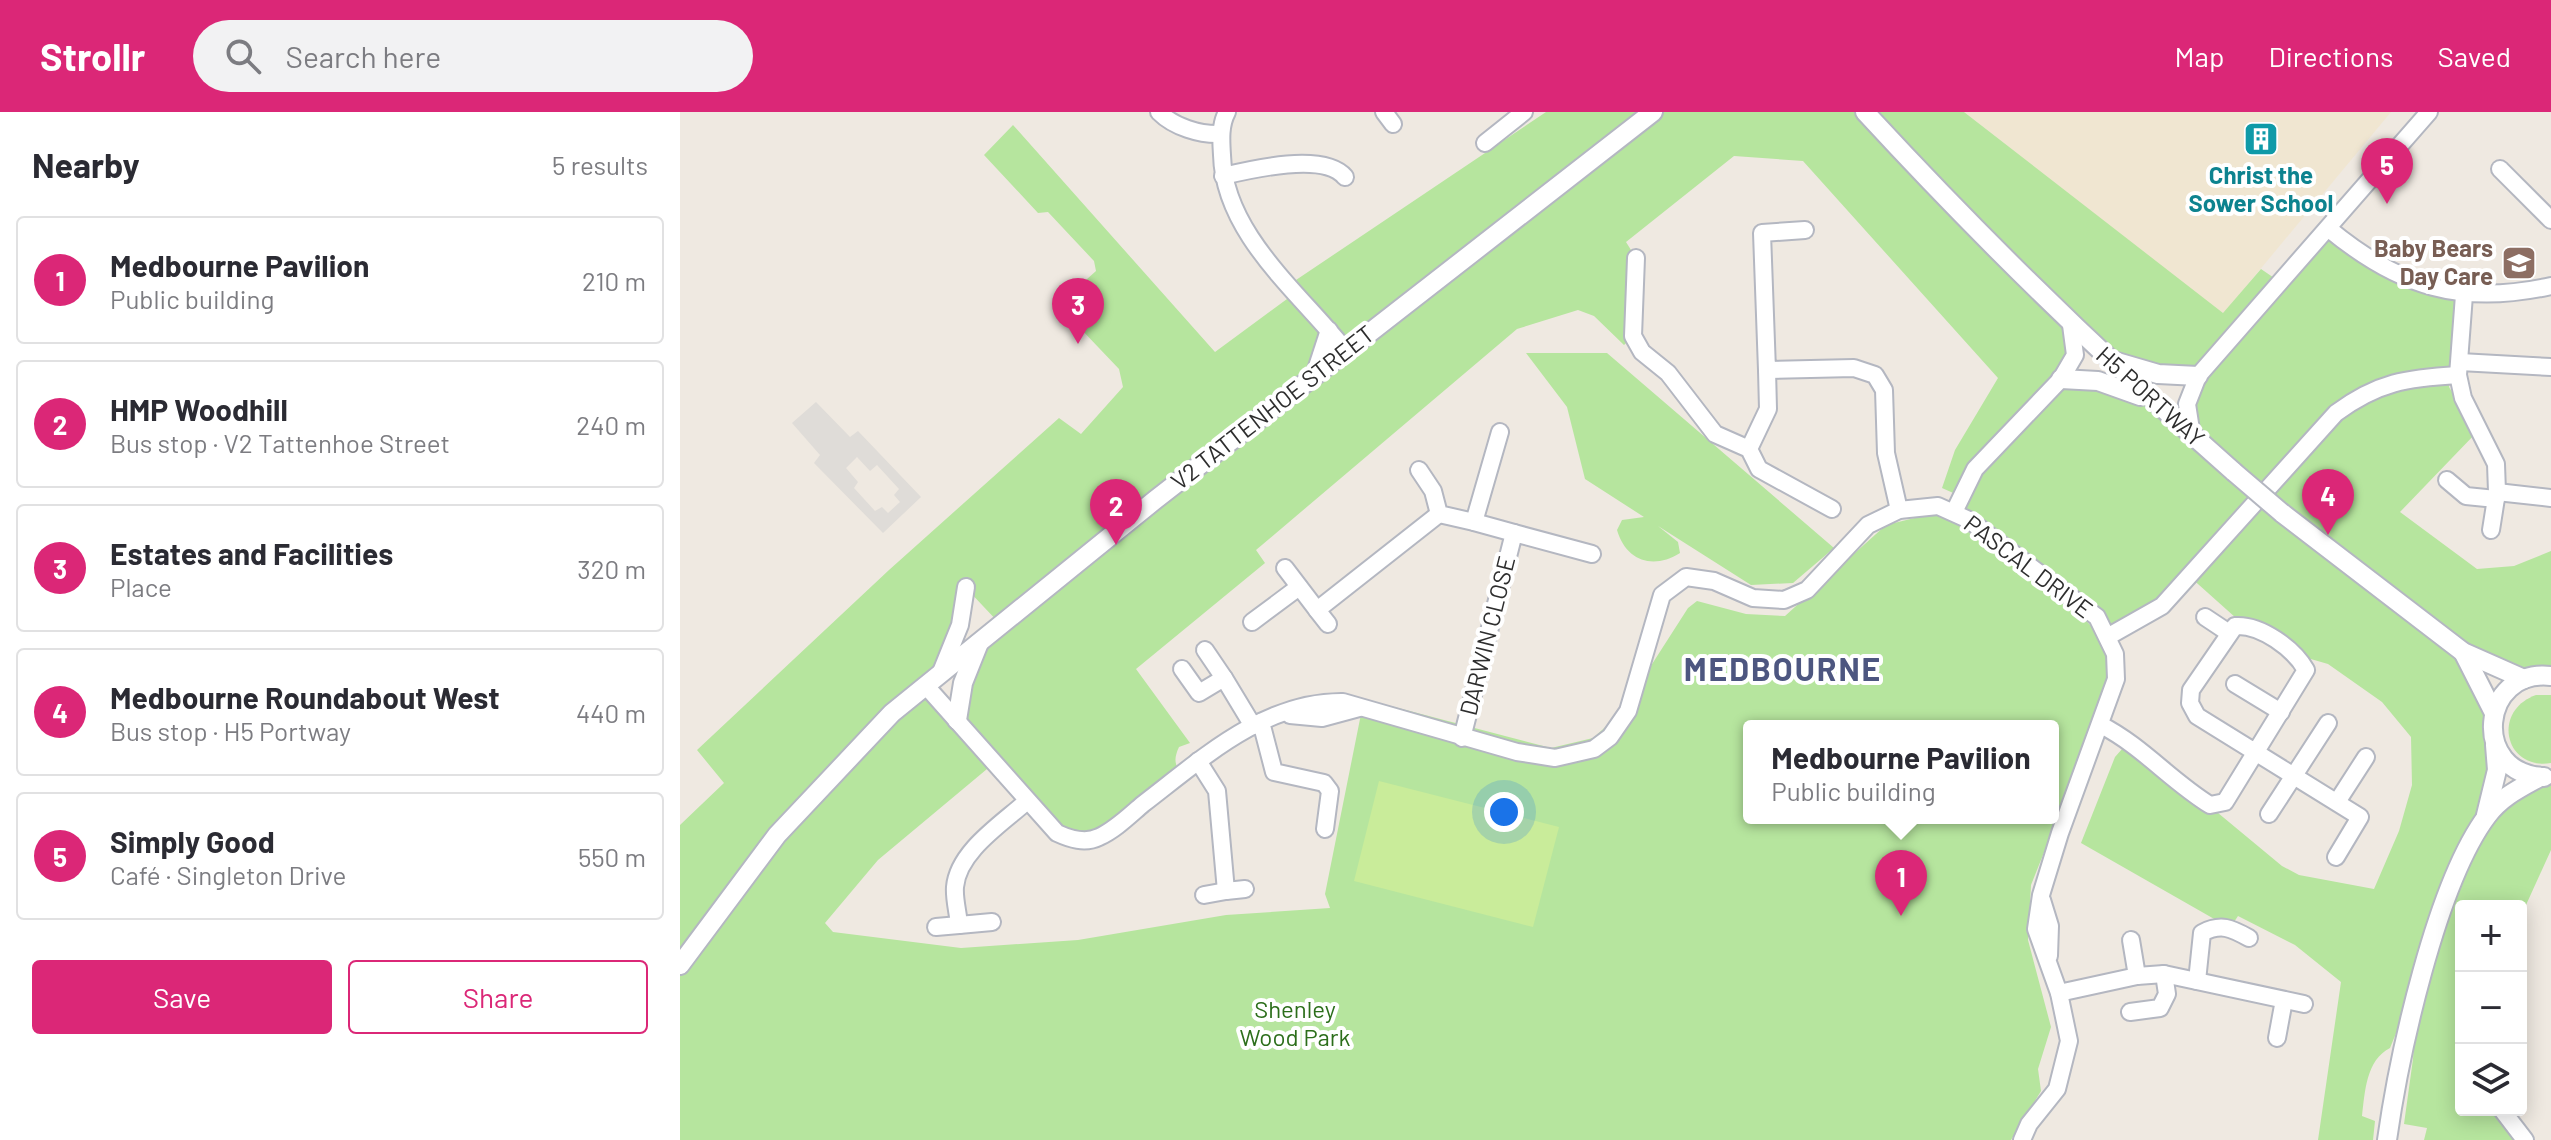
<!DOCTYPE html>
<html lang="en">
<head>
<meta charset="utf-8">
<style>
  body { margin:0; font-family:Barlow,sans-serif; background:#f2f2f3; color:#2b2b33 }
  .controls { position:absolute; right:24px; bottom:24px; display:grid; overflow:hidden; border-radius:8px; box-shadow:0 4px 20px #0003 }
  .controls button { width:72px; height:72px; display:grid; place-items:center; padding:0; border:0; border-bottom:2px solid #e1e1e2; background:#fff; color:#2b2b33; font:40px sans-serif }
  .you { position:absolute; left:824px; top:700px; width:28px; height:28px; margin:-20px; border:6px solid #fff; border-radius:50%; background:#1a73e8; box-shadow:0 0 0 12px #1a73e833 }
  .badge { display:grid; place-items:center; width:52px; height:52px; border-radius:50%; background:#db2777; color:#fff; font-size:26px; font-weight:700 }
  .pin { position:absolute; translate:-50% -66px; filter:drop-shadow(0 2px 4px #0008) }
  .pin::after { content:''; position:absolute; top:42px; width:28px; height:24px; background:inherit; clip-path:polygon(0 0,100% 0,50% 100%) }
  .popup { position:absolute; left:1063px; top:608px; width:316px; height:104px; box-sizing:border-box; display:grid; place-content:center; border-radius:8px; background:#fff; filter:drop-shadow(0 2px 6px #0005); font-size:26px; white-space:nowrap; color:#7c7c81 }
  .popup b { font-size:30px; color:#2b2b33 }
  .popup::after { content:''; position:absolute; left:50%; top:100%; margin-left:-16px; border:16px solid transparent; border-top-color:#fff }
  .list { margin:0; padding:0; list-style:none }
  h2 { display:flex; justify-content:space-between; align-items:center; height:104px; margin:0; padding:0 32px; font-size:34px }
  h2 small { font-size:26px; font-weight:400; color:#7c7c81 }
  .list li { display:grid; grid-template-columns:52px 1fr auto; gap:24px; align-items:center; box-sizing:border-box; height:128px; margin:0 16px 16px; padding:0 16px; border:2px solid #e1e1e2; border-radius:8px }
  .list b { display:block; font-size:30px; white-space:nowrap }
  .list p { margin:0; font-size:26px; white-space:nowrap; color:#7c7c81 }
  .list em { font-size:26px; font-style:normal; color:#7c7c81 }
  .actions { display:flex; gap:16px; padding:24px 32px }
  .actions a { flex:1; padding:18px 0; border:2px solid #db2777; border-radius:8px; text-align:center; font-size:28px; color:#db2777 }
  .actions .main { background:#db2777; color:#fff }
  .icon { flex:none; width:44px; height:44px; fill:none; stroke:currentColor; stroke-width:2; stroke-linecap:round; stroke-linejoin:round }
  .map { position:relative; flex:none; width:1871px; height:1028px; overflow:hidden }
  header { display:flex; align-items:center; gap:48px; box-sizing:border-box; height:112px; padding:0 40px; background:#db2777; color:#fff }
  header strong { font-size:38px }
  nav { display:flex; gap:44px; margin-inline-start:auto; font-size:28px }
  .search { width:560px; height:72px; background:#f2f2f3; display:flex; align-items:center; gap:20px; box-sizing:border-box; padding:0 28px; border-radius:44px; color:#7c7c81; font-size:30px }
  main { display:flex }
  aside { flex:1; background:#fff }
  .map>svg:first-child { display:block }
  .education { fill:#f0e6d1 }
  .green { fill:#b6e59e; fill-rule:evenodd }
  .pitch { fill:#c9ec9a }
  .plaza { fill:#dfdcd8; fill-rule:evenodd }
  .lines { fill:none; stroke-linecap:round; stroke-linejoin:round }
  .minor-casing { stroke:#b4b7c1; stroke-width:20 }
  .tertiary-casing { stroke:#b4b7c1; stroke-width:22 }
  .minor { stroke:#fff; stroke-width:16 }
  .tertiary { stroke:#fff; stroke-width:18 }
  .tertiary-bridge-casing { stroke:#b4b7c1; stroke-width:22; stroke-linecap:butt }
  .tertiary-bridge { stroke:#fff; stroke-width:18 }
  .labels { text-anchor:middle; stroke-width:8; stroke-linejoin:round; paint-order:stroke }
  .culture-label { font-size:24px; font-weight:bold; fill:#0d838f; stroke:#fff }
  .education-label { font-size:24px; font-weight:bold; fill:#785e54; stroke:#fff; text-anchor:end }
  .street-label { font-size:24px; fill:#2e2e2e; stroke:#fff }
  .park-label { font-size:24px; fill:#2c6e1b; stroke:#fff }
  .district-label { font-size:32px; font-weight:bold; letter-spacing:2px; fill:#4d5680; stroke:#fff }
</style>
</head>
<body>
<header>
<strong>Strollr</strong>
<div class="search"><svg class="icon" aria-label="search" viewBox="0 0 24 24"><circle cx="10" cy="10" r="6"/><path d="M15 15l6 6"/></svg>Search here</div>
<nav><a>Map</a><a>Directions</a><a>Saved</a></nav>
</header>
<main>
<aside>
<h2>Nearby<small>5 results</small></h2>
<ul class="list">
<li><span class="badge">1</span><div><b>Medbourne Pavilion</b><p>Public building</p></div><em>210 m</em></li>
<li><span class="badge">2</span><div><b>HMP Woodhill</b><p>Bus stop · V2 Tattenhoe Street</p></div><em>240 m</em></li>
<li><span class="badge">3</span><div><b>Estates and Facilities</b><p>Place</p></div><em>320 m</em></li>
<li><span class="badge">4</span><div><b>Medbourne Roundabout West</b><p>Bus stop · H5 Portway</p></div><em>440 m</em></li>
<li><span class="badge">5</span><div><b>Simply Good</b><p>Café · Singleton Drive</p></div><em>550 m</em></li>
</ul>
<div class="actions"><a class="main">Save</a><a>Share</a></div>
</aside>
<div class="map">
<svg width="1871" height="1028" viewBox="0 0 1871 1028">
  <rect width="100%" height="100%" fill="#efe9e1"/>
  <polygon class="education" points="1284,0 1711,0 1543,202"/>
  <g class="green">
    <path d="M866,0H1284L1543,201L1581,157L1600,170L1649,117L1663,128L1784,183L1783,207L1769,275L1797,320L1720,400L1797,457L1834,454L1871,439V565L1784,541L1814,601L1806,704L1871,664V738L1841,804V794H1781V998H1822L1845,1028H1744L1747,1016L1724,1012L1733,947L1736,895L1723,904L1710,936C1686,948 1685,980 1682,1004L1695,1009L1693,1028H1638L1661,870L1615,833L1558,804L1550,816L1401,731L1435,645L1450,628L1602,754L1619,763L1694,777L1719,719L1732,673L1731,625L1702,590L1648,552L1617,543L1559,513L1556,506L1509,464L1481,494L1429,524L1274,400L1280,384L1262,376L1275,338L1318,266L1123,49L1054,44L946,130L956,146L953,224L944,233L914,204L898,198L837,217L576,438L585,451L456,557L510,631L499,635C494,646 494,652 501,662L421,725L390,727L313,652L198,748L145,811L153,820L281,836L398,828L546,803L650,796L645,782L684,587L871,636L913,626L940,602L1008,496L1017,489L1066,502L1105,504L1206,413L1259,400C1297,427 1404,495 1424,530C1433,545 1428,568 1426,585L1351,773L1348,828L1371,915L1358,957L1361,979L1331,1028H0V713L44,671L17,638L209,458L379,306L401,322L443,275L439,257L378,193L416,159L414,149L368,100L358,101L304,43L333,13L535,240L622,176L616,168ZM1392,214L1470,264H1518L1511,323L1471,288L1382,266L1395,243ZM286,476L320,512L283,571L276,607L247,573L280,513ZM1069,614H1373V706H1069Z"/>
    <path d="M846,241H927L1154,436L1113,471L1071,473L978,414L998,430L1000,441C973,458 946,449 937,418L942,408L964,405L905,367L887,295Z"/>
    <path d="M1856,583H1871V651C1825,659 1811,599 1856,583Z"/>
  </g>
  <polygon class="pitch" points="699,669 879,715 853,815 674,769"/>
  <path class="plaza" d="M136,290L170,325L178,319L241,385L203,421L134,351L140,343L112,311ZM177,345L190,359L197,353L219,377L214,383L220,390L208,401L202,395L195,399L174,376L178,370L166,356Z"/>
  <g class="lines">
    <g class="minor-casing">
      <g id="minor">
        <path d="M479,0C494,15 520,23 541,22"/>
        <path d="M547,0C540,13 541,28 542,43C544,122 619,180 666,239"/>
        <polyline points="704,0 713,12"/>
        <polyline points="805,31 844,0"/>
        <polyline points="1820,57 1871,108"/>
        <path d="M543,64C572,57 644,40 665,65"/>
        <path d="M1649,117C1719,175 1781,194 1871,174"/>
        <polyline points="1125,118 1082,121 1087,258 1174,256 1195,263 1204,278 1206,341 1219,398"/>
        <polyline points="956,146 953,224 962,240 988,261 1035,322 1069,337 1079,357 1152,397"/>
        <polyline points="1784,183 1778,263 1783,286 1816,352 1817,380 1811,418"/>
        <polyline points="1780,250 1871,255"/>
        <polyline points="634,264 649,218"/>
        <polyline points="820,320 794,410 834,421"/>
        <polyline points="1512,324 1507,292 1518,264 1749,0"/>
        <polyline points="1069,337 1088,297 1087,258"/>
        <polyline points="739,358 753,379 759,402 794,410"/>
        <polyline points="1767,368 1786,384 1816,387"/>
        <polyline points="1817,380 1871,386"/>
        <polyline points="1274,400 1295,357 1381,267 1395,243 1391,213"/>
        <polyline points="605,456 637,498"/>
        <polyline points="1525,505 1549,521"/>
        <polyline points="572,510 619,475"/>
        <polyline points="648,512 637,498 759,402"/>
        <path d="M1429,524L1482,494L1656,301C1698,270 1727,266 1778,263"/>
        <polyline points="525,538 544,566"/>
        <polyline points="502,557 519,581 544,566 573,614"/>
        <polyline points="261,560 280,513 286,475"/>
        <polyline points="1555,572 1601,600"/>
        <path d="M246,574L377,721C390,727 405,732 419,725C435,718 450,703 463,692C522,647 584,589 663,590L837,640L875,646L914,637L930,625L948,599L982,483L1006,465L1034,469L1073,486L1104,488L1127,478L1188,413L1219,398L1258,394L1289,408L1417,505L1435,542L1436,567L1380,721L1361,783L1356,817L1379,881L1389,929L1377,977L1349,1012L1342,1028"/>
        <polyline points="610,603 642,606 679,596"/>
        <polyline points="581,610 594,660 644,671 650,679 645,717"/>
        <path d="M1421,613C1462,634 1491,669 1530,693L1545,690L1626,558C1614,537 1581,512 1555,514L1511,578L1510,591L1517,604L1680,705L1656,745"/>
        <polyline points="782,626 834,421 912,442"/>
        <polyline points="518,649 537,679 546,779 565,777"/>
        <polyline points="1657,690 1686,645"/>
        <polyline points="1589,702 1648,611"/>
        <polyline points="524,783 546,779"/>
        <polyline points="1362,788 1370,814 1369,844"/>
        <path d="M312,810L279,813C278,800 274,787 275,775C278,739 323,711 347,689"/>
        <polyline points="256,815 279,813"/>
        <polyline points="1451,828 1457,864"/>
        <path d="M1517,869L1522,821C1541,811 1551,816 1569,826"/>
        <polyline points="1379,881 1457,864 1484,862 1624,892"/>
        <polyline points="1450,900 1480,896 1487,882 1484,862"/>
        <polyline points="1597,926 1604,888"/>
        <polyline points="1822,998 1845,1028"/>
      </g>
    </g>
    <g class="tertiary-casing">
      <g id="tertiary">
        <path d="M1185,0C1302,127 1424,246 1554,360"/>
        <polyline points="1430,248 1478,262 1518,264"/>
        <polyline points="1381,267 1418,269 1460,284"/>
        <polyline points="1602,401 1783,540 1844,567"/>
        <polyline points="1783,540 1814,601"/>
        <polyline points="277,608 283,571 299,531"/>
        <path d="M1864,665C1790,662 1800,556 1871,564"/>
        <polyline points="1806,703 1817,658 1815,633"/>
        <polyline points="0,853 97,723 212,601 475,388 973,0"/>
        <path d="M1707,1028C1719,943 1756,772 1807,704C1821,685 1840,676 1860,665"/>
      </g>
    </g>
    <use href="#minor" class="minor"/>
    <use href="#tertiary" class="tertiary"/>
    <g class="tertiary-bridge-casing">
      <polyline id="tertiary-bridge" points="1554,360 1602,401"/>
    </g>
    <use href="#tertiary-bridge" class="tertiary-bridge"/>
  </g>
  <defs>
    <g id="building-square" transform="scale(1.8)"><rect x="-9" y="-9" width="18" height="18" rx="4" fill="#0f9aa8" stroke="#fff"/><path d="M-4-6H4V6H1V3H-1V6H-4ZM-2.5-4.3h1.7v1.8h-1.7ZM.8-4.3h1.7v1.8H.8ZM-2.5-1h1.7V.8h-1.7ZM.8-1h1.7V.8H.8Z" fill="#fff"/></g>
    <g id="school-square" transform="scale(1.8)"><rect x="-9" y="-9" width="18" height="18" rx="4" fill="#8d6e63" stroke="#fff"/><path d="M0-5L7-2L0 1L-7-2ZM-4 1L0 2.5L4 1V4Q0 6-4 4Z" fill="#fff"/></g>
  </defs>
  <g fill-rule="evenodd">
    <use href="#building-square" x="1581" y="27"/>
    <use href="#school-square" x="1839" y="151"/>
  </g>
  <g class="labels">
    <g class="culture-label">
      <text x="1581" y="72">Christ the<tspan x="1581" dy="28">Sower School</tspan></text>
    </g>
    <g class="education-label">
      <text x="1813" y="145">Baby Bears<tspan x="1813" dy="28">Day Care</tspan></text>
    </g>
    <g class="street-label">
      <text transform="translate(1470 285) rotate(42)" y="8">H5 PORTWAY</text>
      <text transform="translate(593 296) rotate(-38)" y="8">V2 TATTENHOE STREET</text>
      <text transform="translate(1348 455) rotate(37)" y="8">PASCAL DRIVE</text>
      <text transform="translate(808 524) rotate(-76)" y="8">DARWIN CLOSE</text>
    </g>
    <g class="park-label">
      <text x="615" y="906">Shenley<tspan x="615" dy="28">Wood Park</tspan></text>
    </g>
    <g class="district-label">
      <text x="1103" y="569">MEDBOURNE</text>
    </g>
  </g>
</svg>
<div class="controls">
<button>+</button>
<button>−</button>
<button><svg class="icon" aria-label="layers" viewBox="0 0 24 24"><path d="M12 4l9 5-9 5-9-5zM3 14l9 5 9-5"/></svg></button>
</div>
<div class="you"></div>
<div class="pin badge" style="left:1221px;top:804px">1</div>
<div class="popup"><b>Medbourne Pavilion</b>Public building</div>
<div class="pin badge" style="left:436px;top:433px">2</div>
<div class="pin badge" style="left:398px;top:232px">3</div>
<div class="pin badge" style="left:1648px;top:423px">4</div>
<div class="pin badge" style="left:1707px;top:92px">5</div>
</div>
</main>
</body>
</html>
